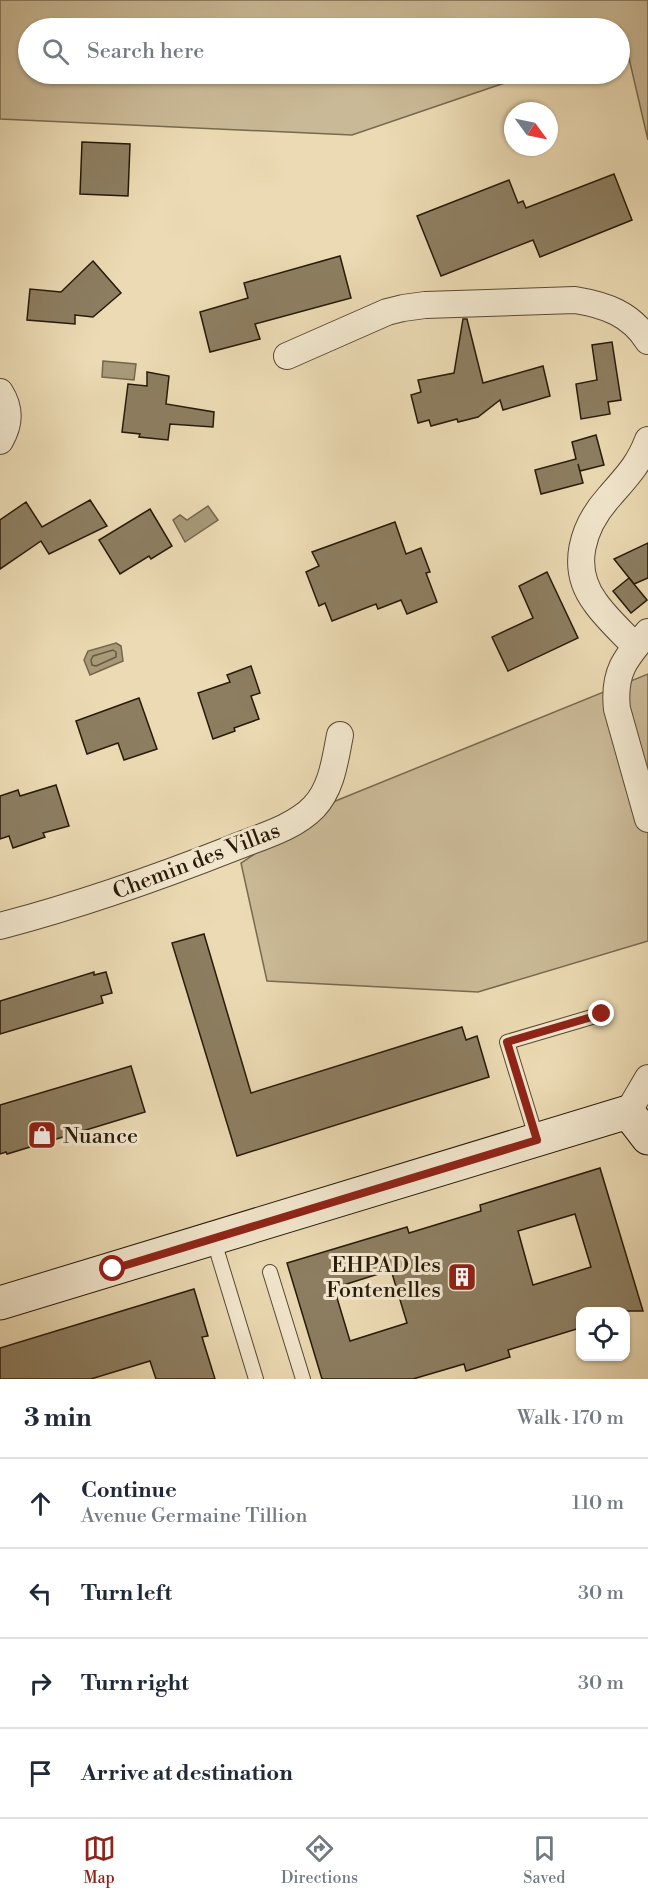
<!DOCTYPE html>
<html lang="en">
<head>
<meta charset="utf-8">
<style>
  body { margin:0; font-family:"Libre Bodoni",serif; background:#f6f6f7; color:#1f2937 }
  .controls { position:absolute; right:18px; bottom:18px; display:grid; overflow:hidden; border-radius:12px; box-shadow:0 2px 4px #0004 }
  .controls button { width:54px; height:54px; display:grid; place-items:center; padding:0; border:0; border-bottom:2px solid #e0e1e3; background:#fff; color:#1f2937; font:30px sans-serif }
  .compass { position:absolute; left:504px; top:102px; width:54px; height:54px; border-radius:50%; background:#fff; box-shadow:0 2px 4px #0004; rotate:123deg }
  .stop { position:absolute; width:18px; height:18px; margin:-14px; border:4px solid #8f2418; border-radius:50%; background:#fff }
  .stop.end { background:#8f2418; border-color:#fff; box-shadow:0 2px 6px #0008 }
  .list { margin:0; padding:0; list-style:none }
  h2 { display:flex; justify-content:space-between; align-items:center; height:78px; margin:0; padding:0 24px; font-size:26px }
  h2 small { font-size:20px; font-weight:400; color:#747a83 }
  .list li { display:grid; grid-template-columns:39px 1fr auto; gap:18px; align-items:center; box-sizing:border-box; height:90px; padding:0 24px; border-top:2px solid #e0e1e3 }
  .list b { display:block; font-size:22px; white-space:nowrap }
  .list p { margin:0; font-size:20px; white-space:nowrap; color:#747a83 }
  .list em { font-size:20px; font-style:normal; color:#747a83 }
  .icon { flex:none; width:33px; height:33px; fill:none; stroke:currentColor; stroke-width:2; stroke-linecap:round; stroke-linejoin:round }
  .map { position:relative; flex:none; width:648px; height:1379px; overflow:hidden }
  .search { position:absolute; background:#fff; box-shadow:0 2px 4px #0004; left:18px; right:18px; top:18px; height:66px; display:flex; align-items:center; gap:15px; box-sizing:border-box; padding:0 21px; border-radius:33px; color:#747a83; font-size:22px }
  .sheet { height:438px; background:#fff }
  nav { display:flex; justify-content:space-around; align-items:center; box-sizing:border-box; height:84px; border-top:2px solid #e0e1e3; background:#fff; font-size:16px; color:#747a83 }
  nav a { display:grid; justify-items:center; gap:3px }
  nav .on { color:#8f2418 }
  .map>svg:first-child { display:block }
  .green { fill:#cab996; stroke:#786a4f; stroke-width:1.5 }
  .water { fill:#a89979; stroke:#74664c; stroke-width:1.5 }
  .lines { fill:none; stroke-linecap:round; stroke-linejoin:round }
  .shore { stroke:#685a40; stroke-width:1.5 }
  .building { fill:#8d7e61; stroke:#271a08; stroke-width:1.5; fill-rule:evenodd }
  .lane-casing { stroke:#584a33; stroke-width:16 }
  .street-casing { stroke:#584a33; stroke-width:28 }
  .secondary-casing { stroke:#271a08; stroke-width:35 }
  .lane { stroke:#f2e7ce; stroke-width:14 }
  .street { stroke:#f2e7ce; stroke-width:26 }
  .secondary { stroke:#f2e7ce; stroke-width:33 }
  .route { stroke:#8f2418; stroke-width:8 }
  .labels { text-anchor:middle; stroke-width:6; stroke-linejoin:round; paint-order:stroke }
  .street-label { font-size:22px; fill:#271a08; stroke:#f2e7ce }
  .poi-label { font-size:22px; fill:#271a08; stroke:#f2e7ce; text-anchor:start }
</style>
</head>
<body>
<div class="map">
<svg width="648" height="1379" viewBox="0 0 648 1379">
  <rect width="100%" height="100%" fill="#ebdab3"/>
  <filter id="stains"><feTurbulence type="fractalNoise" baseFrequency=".00333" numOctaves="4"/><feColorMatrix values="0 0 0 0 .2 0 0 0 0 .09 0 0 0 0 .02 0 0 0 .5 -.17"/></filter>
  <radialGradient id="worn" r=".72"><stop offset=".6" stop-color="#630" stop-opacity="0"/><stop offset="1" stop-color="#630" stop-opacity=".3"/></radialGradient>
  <g class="green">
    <polygon points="0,0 648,0 648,140 625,41 620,43 620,28 28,28 28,74 531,74 352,135 0,119"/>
    <polygon points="648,674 648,941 478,992 267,981 241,863 333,802"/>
  </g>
  <g class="water">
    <polygon points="103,361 136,364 134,380 102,377"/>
    <polygon points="208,506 218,520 185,542 173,520 180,515 187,520"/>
    <polygon points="116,643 121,646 123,661 90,675 84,660 88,651"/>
  </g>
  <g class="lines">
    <polygon class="shore" points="113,650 116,652 116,657 96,666 92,665 91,660 93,656"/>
  </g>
  <g class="building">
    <polygon points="82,142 130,144 128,196 80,194"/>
    <polygon points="614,174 632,220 540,257 533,240 441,276 417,216 509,180 518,203 523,201 526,208"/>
    <polygon points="340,256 351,298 255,324 260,339 210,352 200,312 248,298 244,283"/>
    <polygon points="93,261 121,293 93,317 75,315 75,324 27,320 30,289 61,292"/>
    <polygon points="463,319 467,319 483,383 543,366 550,396 503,410 500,400 478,417 458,422 457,419 431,426 429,420 418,423 411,395 421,392 418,380 454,373"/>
    <polygon points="612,342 621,400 608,402 610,414 581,419 576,384 597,380 592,345"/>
    <polygon points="147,372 169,376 166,404 214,412 213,427 170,424 168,440 139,437 140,434 122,432 128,384 147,386"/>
    <polygon points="596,435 604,465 580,471 578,464 583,483 541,494 535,470 576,459 572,442"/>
    <polygon points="90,500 107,526 49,554 41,541 0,569 0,520 26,502 42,527"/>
    <polygon points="150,509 172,546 151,559 149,556 120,574 99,540"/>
    <polygon points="395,522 406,554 421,548 430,572 426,573 437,602 407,614 401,600 378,609 376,604 332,621 325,603 319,606 306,572 319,566 312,552"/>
    <polygon points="648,543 648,578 634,584 614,559"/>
    <polygon points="547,572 578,638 508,671 492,637 533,618 519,586"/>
    <polygon points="629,578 647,600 631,613 613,591"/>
    <polygon points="251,666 260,693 251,696 259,719 234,728 235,731 213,739 198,693 230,682 227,675"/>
    <polygon points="139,698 157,749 124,760 118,743 87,754 76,721"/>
    <polygon points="56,785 69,826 43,833 45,837 13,848 9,836 0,839 0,796 18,790 20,796"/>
    <polygon points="204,934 251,1093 462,1027 466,1040 477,1036 489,1077 237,1156 172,943"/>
    <polygon points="94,972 94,975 106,972 112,993 101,996 103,1003 0,1034 0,1001"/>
    <polygon points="131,1066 145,1112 7,1154 6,1152 0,1154 0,1105"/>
    <path d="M600,1168L643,1311H580V1328L508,1350L510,1357L466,1371L464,1364L413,1379H322L287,1263L407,1227L409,1233L481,1211L480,1205ZM575,1214L591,1267L533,1285L518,1231ZM391,1270L407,1323L350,1341L334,1288Z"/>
    <polygon points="194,1289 208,1336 202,1337 215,1379 156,1379 150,1361 91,1379 0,1379 0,1348"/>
  </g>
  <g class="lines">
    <g class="lane-casing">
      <g id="lane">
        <polyline points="537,1140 507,1042 602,1014"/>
        <polyline points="213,1238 256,1379"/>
        <polyline points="270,1272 303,1379"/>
      </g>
    </g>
    <g class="street-casing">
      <g id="street">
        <path d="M287,356L387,312L403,308L425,305L575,300C606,305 631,314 648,341"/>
        <path d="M0,392C11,409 10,424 0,441"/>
        <path d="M648,632C625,658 613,673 617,709L648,819"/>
        <path d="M635,646C622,632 606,618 595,602C569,567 583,526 609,497C627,476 638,466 648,440"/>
        <path d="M0,926C80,905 157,878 233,848C260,837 294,828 314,807C332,788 335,760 340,735"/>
        <polyline points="628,1112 648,1078"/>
      </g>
    </g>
    <g class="secondary-casing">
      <polyline id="secondary" points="0,1303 628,1112 648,1138"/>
    </g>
    <use href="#lane" class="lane"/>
    <use href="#street" class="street"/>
    <use href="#secondary" class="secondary"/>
  </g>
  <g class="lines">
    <polyline class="route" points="113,1269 537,1140 507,1042 602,1014"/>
  </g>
  <defs>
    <g id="shop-square" transform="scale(1.5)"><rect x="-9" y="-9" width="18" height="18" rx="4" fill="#8f2418" stroke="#f2e7ce"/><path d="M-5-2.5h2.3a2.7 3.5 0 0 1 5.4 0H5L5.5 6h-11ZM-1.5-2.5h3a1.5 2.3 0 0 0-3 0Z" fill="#fff"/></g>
    <g id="building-square" transform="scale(1.5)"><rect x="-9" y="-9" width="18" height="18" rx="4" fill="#8f2418" stroke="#f2e7ce"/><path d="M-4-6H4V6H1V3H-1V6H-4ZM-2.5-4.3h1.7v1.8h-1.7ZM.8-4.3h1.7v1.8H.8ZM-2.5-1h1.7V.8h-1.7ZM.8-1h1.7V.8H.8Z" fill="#fff"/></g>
  </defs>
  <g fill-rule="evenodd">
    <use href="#shop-square" x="42" y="1135"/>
    <use href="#building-square" x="462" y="1277"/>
  </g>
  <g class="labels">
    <g class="street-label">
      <text transform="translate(196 860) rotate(-21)" y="8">Chemin des Villas</text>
    </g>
    <g class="poi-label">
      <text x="63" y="1143">Nuance</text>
      <text x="441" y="1272" text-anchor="end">EHPAD les<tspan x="441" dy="25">Fontenelles</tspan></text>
    </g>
  </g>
  <rect width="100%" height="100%" filter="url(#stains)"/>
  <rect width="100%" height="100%" fill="url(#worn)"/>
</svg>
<div class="controls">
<button><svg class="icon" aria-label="locate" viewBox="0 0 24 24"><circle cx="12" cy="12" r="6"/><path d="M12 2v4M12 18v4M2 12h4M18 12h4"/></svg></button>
</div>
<svg class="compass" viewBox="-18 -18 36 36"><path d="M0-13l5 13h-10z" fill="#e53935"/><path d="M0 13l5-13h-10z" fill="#747a83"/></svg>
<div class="stop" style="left:113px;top:1269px"></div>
<div class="stop end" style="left:602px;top:1014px"></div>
<div class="search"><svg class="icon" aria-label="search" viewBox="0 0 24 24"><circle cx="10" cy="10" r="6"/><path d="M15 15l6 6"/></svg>Search here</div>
</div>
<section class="sheet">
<h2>3 min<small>Walk · 170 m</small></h2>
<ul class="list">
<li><svg class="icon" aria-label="ahead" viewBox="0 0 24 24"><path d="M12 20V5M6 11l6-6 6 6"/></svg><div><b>Continue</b><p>Avenue Germaine Tillion</p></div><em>110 m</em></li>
<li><svg class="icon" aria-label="left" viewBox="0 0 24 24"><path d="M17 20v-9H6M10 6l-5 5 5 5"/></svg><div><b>Turn left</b></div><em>30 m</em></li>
<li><svg class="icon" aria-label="right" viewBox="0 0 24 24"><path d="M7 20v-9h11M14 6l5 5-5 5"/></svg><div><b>Turn right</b></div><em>30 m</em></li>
<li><svg class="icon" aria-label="arrive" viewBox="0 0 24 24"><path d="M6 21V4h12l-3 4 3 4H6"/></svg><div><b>Arrive at destination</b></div></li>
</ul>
</section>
<nav>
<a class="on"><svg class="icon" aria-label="map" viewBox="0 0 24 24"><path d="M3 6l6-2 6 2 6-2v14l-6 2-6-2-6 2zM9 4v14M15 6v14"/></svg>Map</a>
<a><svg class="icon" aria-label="directions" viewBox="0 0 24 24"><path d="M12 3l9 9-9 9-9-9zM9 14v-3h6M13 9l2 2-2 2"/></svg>Directions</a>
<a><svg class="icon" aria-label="saved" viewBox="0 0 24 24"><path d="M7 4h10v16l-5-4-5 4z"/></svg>Saved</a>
</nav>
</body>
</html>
